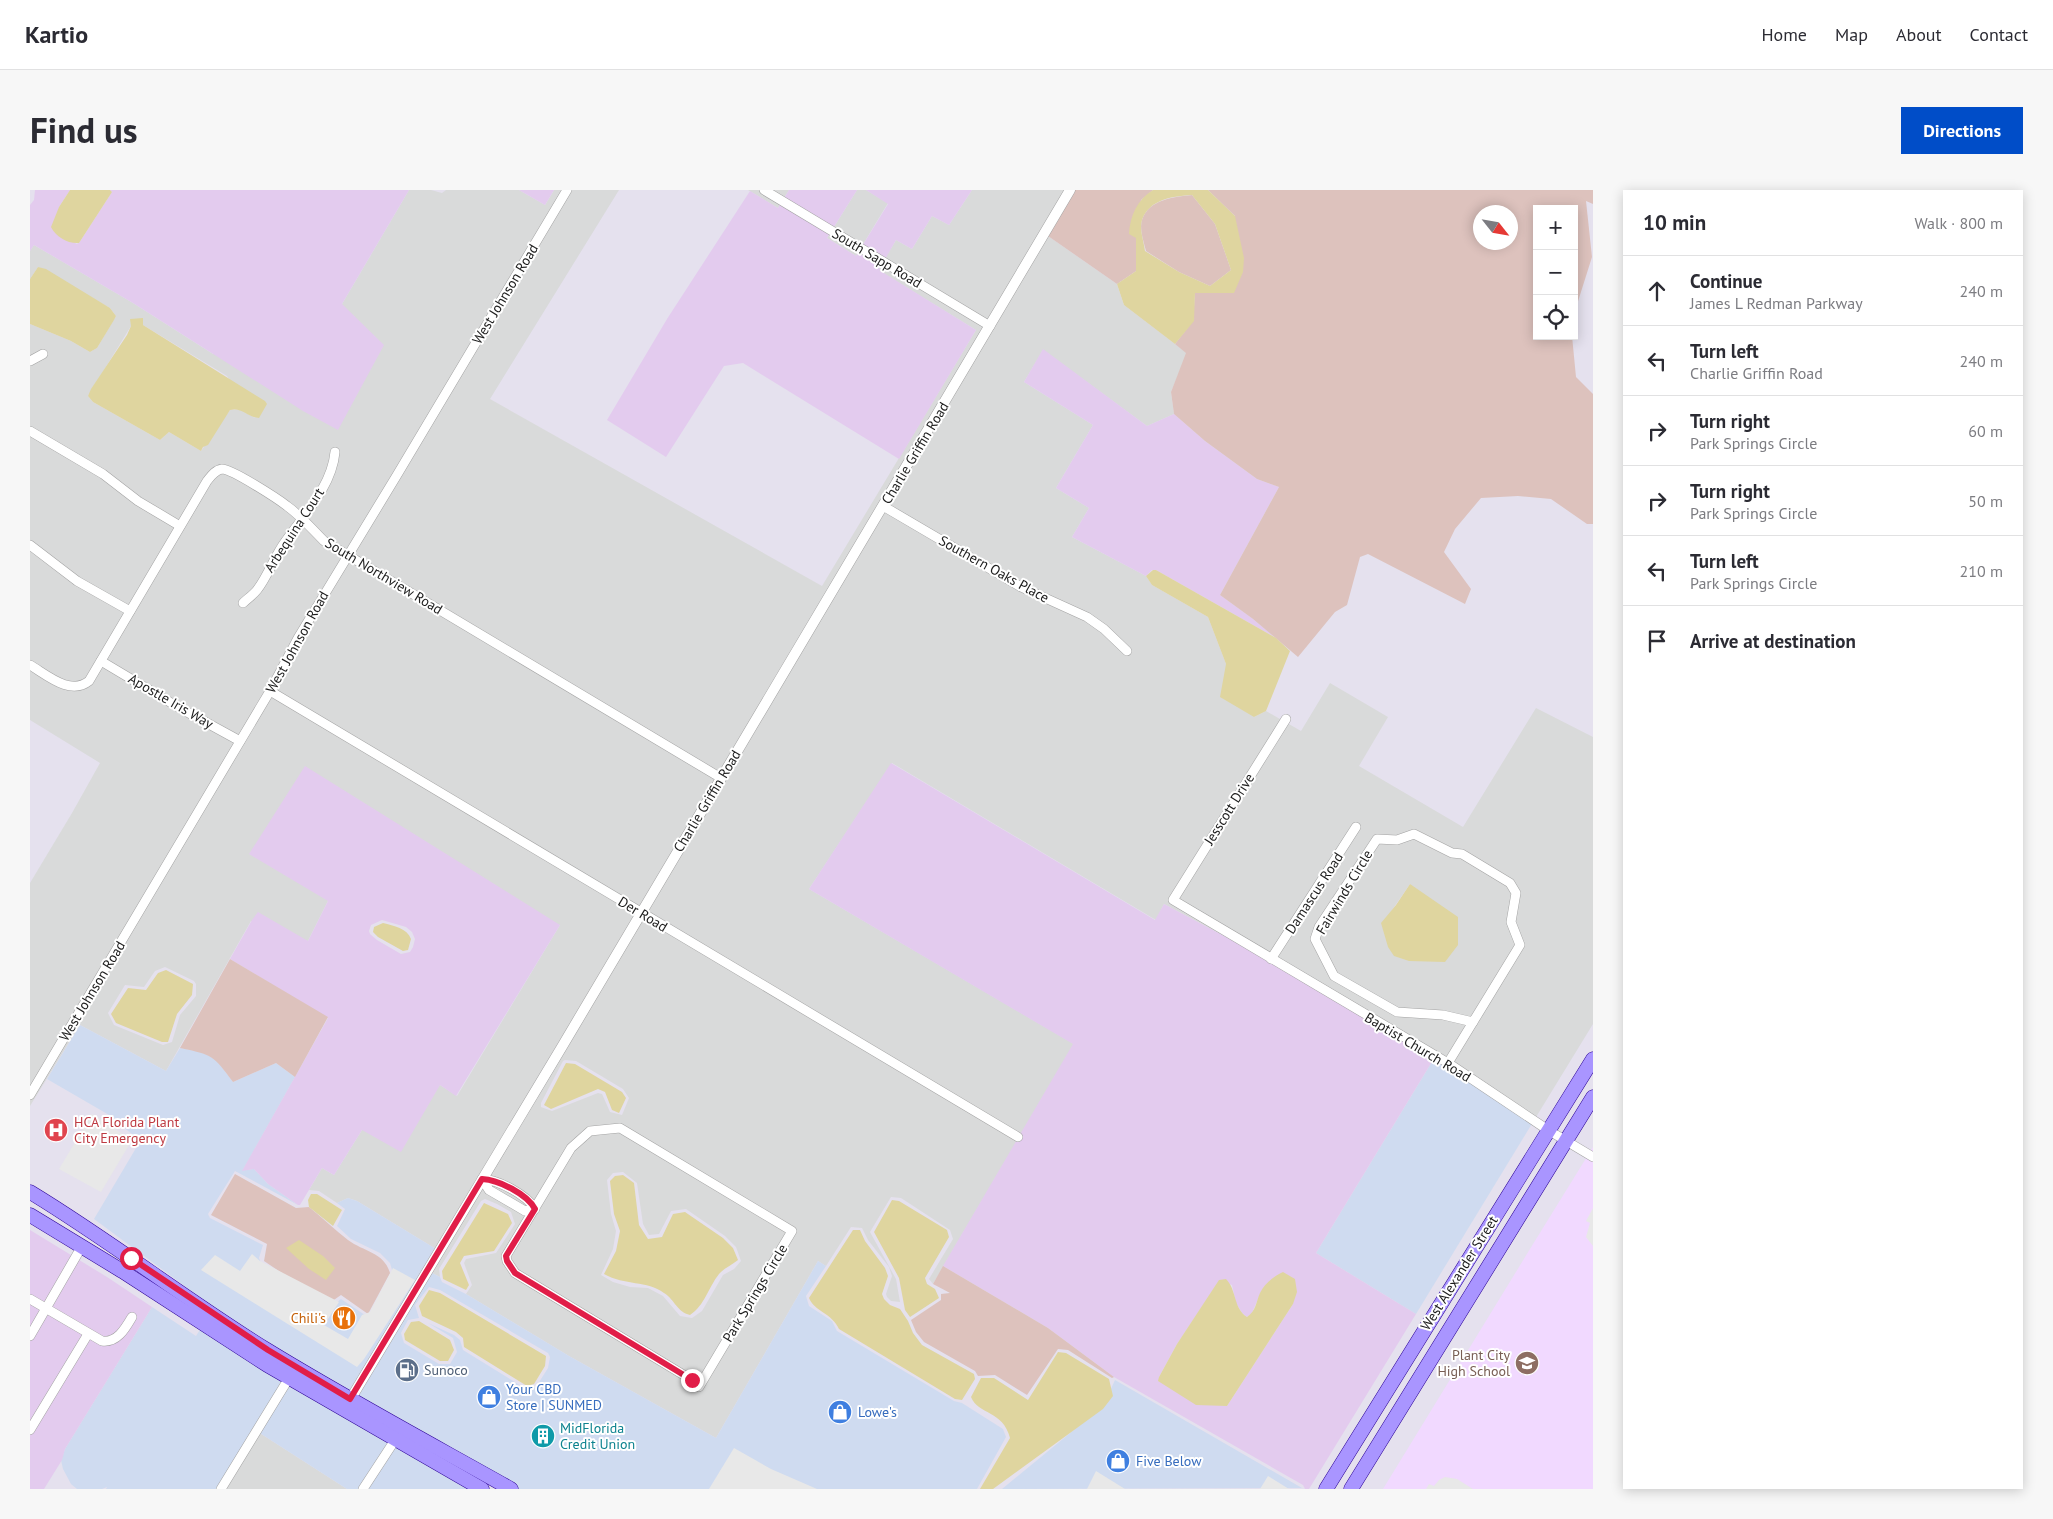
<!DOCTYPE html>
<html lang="en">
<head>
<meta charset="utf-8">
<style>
  body { margin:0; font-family:"PT Sans",sans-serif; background:#f7f7f7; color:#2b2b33 }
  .controls { position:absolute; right:15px; top:15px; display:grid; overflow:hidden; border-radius:0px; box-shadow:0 2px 12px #0003 }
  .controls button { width:45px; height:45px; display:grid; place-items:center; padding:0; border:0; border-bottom:1px solid #e1e1e2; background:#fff; color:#2b2b33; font:25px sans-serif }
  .compass { position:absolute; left:1443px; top:15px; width:45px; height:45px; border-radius:50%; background:#fff; box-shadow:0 2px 12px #0003; rotate:121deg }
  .stop { position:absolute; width:15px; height:15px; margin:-11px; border:4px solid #e11d48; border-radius:50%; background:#fff }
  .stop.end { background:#e11d48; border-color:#fff; box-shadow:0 1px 5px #0008 }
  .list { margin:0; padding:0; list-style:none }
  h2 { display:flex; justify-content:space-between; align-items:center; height:65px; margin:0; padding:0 20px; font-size:21px }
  h2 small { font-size:16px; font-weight:400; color:#7c7c81 }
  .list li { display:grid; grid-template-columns:32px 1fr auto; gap:15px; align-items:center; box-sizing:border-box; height:70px; padding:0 20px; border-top:1px solid #e1e1e2 }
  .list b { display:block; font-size:19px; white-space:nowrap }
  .list p { margin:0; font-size:16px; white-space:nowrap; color:#7c7c81 }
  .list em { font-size:16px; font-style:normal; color:#7c7c81 }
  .icon { flex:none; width:28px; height:28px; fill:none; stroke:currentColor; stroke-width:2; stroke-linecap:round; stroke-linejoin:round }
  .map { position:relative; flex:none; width:1563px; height:1299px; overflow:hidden; border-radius:0px }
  header { display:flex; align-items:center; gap:30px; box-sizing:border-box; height:70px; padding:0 25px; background:#fff; border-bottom:1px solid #e1e1e2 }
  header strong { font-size:24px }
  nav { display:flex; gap:28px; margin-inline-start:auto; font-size:18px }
  .intro { display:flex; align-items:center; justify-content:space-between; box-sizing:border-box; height:120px; padding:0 30px }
  h1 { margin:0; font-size:35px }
  .button { padding:12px 22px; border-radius:0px; background:#004dc8; color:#fff; font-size:18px; font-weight:700 }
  main { display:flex; gap:30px; padding:0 30px }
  aside { flex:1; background:#fff; border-radius:0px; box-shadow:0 2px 12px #0003 }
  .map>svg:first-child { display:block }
  .residential { fill:#d9dada; fill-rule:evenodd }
  .commercial { fill:#cfdbf0; fill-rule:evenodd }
  .education { fill:#f1d9ff }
  .farmland { fill:#e3cbee; fill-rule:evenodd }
  .wetland { fill:#ddc2bd; fill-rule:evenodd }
  .parking { fill:#e8e8e8 }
  .water { fill:#dfd59f; fill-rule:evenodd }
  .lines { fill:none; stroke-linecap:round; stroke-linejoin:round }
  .minor-casing { stroke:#a3a3a3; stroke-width:10 }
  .tertiary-casing { stroke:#a3a3a3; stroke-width:11 }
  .primary-casing { stroke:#2a0094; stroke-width:15 }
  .minor { stroke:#fff; stroke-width:9 }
  .tertiary { stroke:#fff; stroke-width:10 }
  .primary { stroke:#a995ff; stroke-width:14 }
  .route { stroke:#e11d48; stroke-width:6 }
  .labels { text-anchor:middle; stroke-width:4; stroke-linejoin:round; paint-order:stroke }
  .street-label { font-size:14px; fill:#1c1c1c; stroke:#fff }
  .health-label { font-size:14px; fill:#be3a42; stroke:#fff; text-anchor:start }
  .food-label { font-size:14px; fill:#c56008; stroke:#fff; text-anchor:end }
  .education-label { font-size:14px; fill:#785e54; stroke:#fff; text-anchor:end }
  .service-label { font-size:14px; fill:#4e5e75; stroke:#fff; text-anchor:start }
  .shop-label { font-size:14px; fill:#366cbe; stroke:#fff; text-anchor:start }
  .culture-label { font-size:14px; fill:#0d838f; stroke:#fff; text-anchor:start }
</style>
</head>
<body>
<header>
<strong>Kartio</strong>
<nav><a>Home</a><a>Map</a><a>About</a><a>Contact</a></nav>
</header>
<div class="intro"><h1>Find us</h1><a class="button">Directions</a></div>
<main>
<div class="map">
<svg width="1563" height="1299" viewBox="0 0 1563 1299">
  <rect width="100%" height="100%" fill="#e5e1ee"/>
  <g class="residential">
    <path d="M379,0H401L412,3L416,0H489L515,15L524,0H589L460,209L792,396L946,140L848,80L866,50L882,59L902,26L919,35L942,0H1035L406,1059L327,1011L318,1008L307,1013L289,1001L279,1000L292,978L304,985L332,940L410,895L427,906L530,735L298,711L278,751L221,731L136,881L50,835L0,916V693L42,623L70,573L0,530V134L41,151L60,162L67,158L86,126L80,118L8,77L0,89V61L4,55L103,113L183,164L312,114ZM113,135L197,186L225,228L211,220H200L171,261L139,242L130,250L63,212L58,206L101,136ZM135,777L164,791L166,794V806L150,825L142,852L133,855L84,835L78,823L95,795L114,797L125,781Z"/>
    <polygon points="718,0 759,0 748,18"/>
    <polygon points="827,0 836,0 858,13 826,66 797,48"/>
    <path d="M1018,46L1087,94L1094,115L1157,163L1141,202L1144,224L1117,236L1013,160L994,192L1063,235L1026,298L1059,318L1042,347L1116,386L1122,395L1178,427L1196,474L1224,527L1236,521L1271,541L1300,493L1358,527L1329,576L1433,637L1506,518L1563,547V834L1503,932L1271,787L1134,714L1126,730L862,573L779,699L1044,854L903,1094L899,1089L923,1049L920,1040L871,1008L861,1007L840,1042L866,1089L870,1112L861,1111L857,1107L856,1104L862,1086L859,1077L838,1050L832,1038L821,1037L796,1076L788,1071L686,1248L539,1166L436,1104L442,1095L434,1073L436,1069L466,1063L485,1034L481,1022L467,1014L455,1009L451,1011L409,1079L410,1087L402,1083ZM1380,694L1428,755L1360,723ZM535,870L546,871L593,899L599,908L592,925L580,922L572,904L568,903L522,921L511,917V913L533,871ZM593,982L607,993L613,1034L619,1045L629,1044L641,1021L656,1019L695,1046L706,1057L711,1071L704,1079L693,1085L672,1121L662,1128L650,1126L633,1106L618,1098L600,1097L583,1092L571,1085L583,1059L586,1041L581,1024L577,990L583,983Z"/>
    <polygon points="225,1240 317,1299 189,1299"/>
  </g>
  <g class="commercial">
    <polygon points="50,835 136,881 150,858 171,862 186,869 203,892 246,873 265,887 213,980 224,979 238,994 268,1015 205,981 178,1024 180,1028 233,1055 229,1068 231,1073 301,1117 311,1109 338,1127 363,1083 360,1073 350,1063 321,1049 307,1036 315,1019 307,1013 318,1008 327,1011 406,1059 319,1204 183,1117 64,1029 109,953 106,947 93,937 86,929 17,889"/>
    <polygon points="1403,870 1503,932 1386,1124 1286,1063"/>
    <path d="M788,1071L796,1076L776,1106L779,1116L802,1131L807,1141L924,1211L932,1213L973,1239L976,1247L947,1299H488L326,1208L402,1083L410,1087L412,1092L436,1104L539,1166L686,1248ZM399,1097L410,1100L518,1163L520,1167L518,1178L506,1197L496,1199L433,1160L430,1150L424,1145L398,1133L423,1148L427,1162L420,1174H409L374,1153L371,1143L378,1130L389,1128L385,1115Z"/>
    <polygon points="122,1117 166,1146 171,1138 445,1299 317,1299 225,1240 189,1299 76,1299 77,1297 72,1299 47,1299 41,1294 33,1279 31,1270 35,1259"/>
    <polygon points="1085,1190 1272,1298 972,1299 1073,1216"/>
  </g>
  <polygon class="education" points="1563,957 1563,1299 1353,1299 1508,1046"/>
  <g class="farmland">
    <polygon points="5,0 40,0 29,17 46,54 49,53 82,2 80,0 379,0 312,114 354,155 308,240 273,221 103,113 4,55 0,61 0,15 4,10"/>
    <polygon points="489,0 524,0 515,15"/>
    <polygon points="759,0 827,0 797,48 826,66 858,14 836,0 942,0 919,35 902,26 882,59 866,50 849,80 946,140 869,269 713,173 694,176 636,267 577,230 637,129 720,1 748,18"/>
    <polygon points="1013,159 1117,236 1144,224 1175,251 1227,289 1249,297 1190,405 1223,429 1246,448 1126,380 1122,380 1116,386 1042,347 1059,318 1026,298 1063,235 994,192"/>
    <path d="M861,573L1125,730L1134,714L1271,787L1403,870L1286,1063L1386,1124L1279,1299H1275L1273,1295L1084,1187L1018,1138L913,1076L1043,854L779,699ZM1189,1091L1202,1095L1206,1113L1212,1123L1217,1127L1222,1123L1231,1102L1263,1114L1197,1216L1190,1215L1129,1187L1147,1154Z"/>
    <path d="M275,576L530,735L426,906L410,895L371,962L332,940L304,985L292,978L270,1015H268L238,994L224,979L212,981L298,828L200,769L222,730L228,722L278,751L298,711L219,664ZM352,730L376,737L382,742L385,749L383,757L380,762L371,764L347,750L340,744L339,741L341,735Z"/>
    <polygon points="0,1040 77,1087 122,1117 35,1259 32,1270 14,1299 0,1299"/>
  </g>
  <g class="wetland">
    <polygon points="1045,0 1123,0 1111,10 1106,48 1106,81 1087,94 1018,46"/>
    <path d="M1178,0H1563V14L1556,11L1562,67L1544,124V19H1507V146H1542L1546,187L1563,204V334H1557L1521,309L1488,306L1451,308L1425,339L1414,362L1441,399L1435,414L1338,364L1330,367L1317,415L1305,422L1268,467L1223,429L1190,405L1249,297L1227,289L1175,251L1144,224L1141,202L1156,163L1145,154L1163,131L1165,103H1203L1205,26ZM1450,22H1480V52H1450Z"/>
    <path d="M1162,5L1185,34L1201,80L1180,96L1149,82L1116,61C1114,52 1109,39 1112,30C1119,9 1144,7 1162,5Z"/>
    <path d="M200,769L298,827L265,887L246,873L203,892C183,865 183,865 150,858Z"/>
    <path d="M205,984L266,1018L279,1017C293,1028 305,1040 318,1050C334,1062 354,1062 360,1083L338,1124L311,1105L298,1114L234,1071L237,1054L181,1025Z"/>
    <polygon points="913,1076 1018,1138 1084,1187 1082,1188 1038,1160 1028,1159 997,1205 965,1185 948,1186 945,1181 894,1152 886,1142 881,1130 911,1110 911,1104 920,1103 903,1094"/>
  </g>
  <g class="parking">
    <polygon points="62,924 102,950 71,1002 29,979"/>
    <polygon points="1563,1018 1563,1056 1556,1047 1560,1033 1556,1031"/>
    <polygon points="222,1064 230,1071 309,1112 294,1135 318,1149 332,1125 340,1122 363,1078 385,1090 334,1169 327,1177 171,1080 185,1065 210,1081"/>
    <polygon points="704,1258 741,1279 787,1299 679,1299"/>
    <polygon points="1066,1281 1095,1299 1057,1299"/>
    <polygon points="1238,1286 1259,1299 1230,1299"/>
    <polygon points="1415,1287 1427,1289 1443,1299 1396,1299 1399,1294 1404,1296 1409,1290"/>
  </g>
  <g class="water">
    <path d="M40,0H80L82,2L49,53C38,54 26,47 21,37L29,17Z"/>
    <path d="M1123,0H1178L1205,26L1214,68L1213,82L1204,103H1165L1164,131L1145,154L1094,115L1087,94L1106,81V48L1099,44C1100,26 1107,10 1123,0ZM1162,5L1185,34L1201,80L1180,96L1149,82L1115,61C1114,52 1109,39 1112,30C1119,9 1144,6 1162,5Z"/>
    <polygon points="8,77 16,79 80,118 86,126 84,130 67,158 60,162 41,151 0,134 0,89"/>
    <path d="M113,128V135L235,211L237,214L229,228C217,227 212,217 200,220L178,255L173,257L171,261L139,242L130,250L63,212L58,206L61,199L97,145L101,136L100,129Z"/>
    <polygon points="1123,380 1126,380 1246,448 1260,461 1236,521 1224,527 1190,507 1196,474 1178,427 1122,395 1116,386"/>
    <polygon points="1380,694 1428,727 1428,755 1415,772 1379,771 1364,766 1358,757 1351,733 1366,715"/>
    <path d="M353,733C364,736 377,738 381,749L378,760L373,761L348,747L343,742L344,737Z"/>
    <polygon points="136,780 163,794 162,805 147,824 138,852 132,852 86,833 81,824 98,798 116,800 128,783"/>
    <polygon points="536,873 545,874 592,902 596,908 589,923 582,920 575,902 568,899 521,919 514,915"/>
    <path d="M593,985L604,993L609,1035L618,1049L632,1047L643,1024L655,1022L693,1048L703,1058L708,1070C702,1075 694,1078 689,1084C678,1098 675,1115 660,1125C647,1122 645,1110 634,1103C617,1090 595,1096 574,1084L586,1061L590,1041L584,1024L580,991L585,986Z"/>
    <polygon points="281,1004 287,1004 312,1020 303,1036 279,1017 278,1010"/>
    <polygon points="862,1010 869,1011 917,1040 919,1047 895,1088 897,1094 905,1099 909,1108 880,1127 875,1120 869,1088 844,1042"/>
    <polygon points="454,1013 478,1024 482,1033 464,1061 434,1066 430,1073 439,1095 436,1100 413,1089 412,1081"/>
    <path d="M823,1040H830L835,1051L855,1078L858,1086L852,1104L854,1109L860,1115L870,1119L878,1131L883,1143L892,1155L944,1184L945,1189L932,1210L925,1209L809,1139C802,1123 785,1122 779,1108Z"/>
    <polygon points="269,1050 293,1066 305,1078 296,1090 279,1079 256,1058"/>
    <path d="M1253,1082L1265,1089L1267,1102L1263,1114L1197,1216L1166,1215L1128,1191L1129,1187L1147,1154L1189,1090L1196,1089C1207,1100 1203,1118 1217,1127C1226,1121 1226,1112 1230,1103C1235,1093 1243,1087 1253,1082Z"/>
    <polygon points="399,1100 410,1103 516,1166 515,1176 504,1194 497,1196 434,1157 433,1148 426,1142 392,1126 389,1116"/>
    <polygon points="389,1131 420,1150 424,1160 418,1171 410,1171 375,1150 374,1144 381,1132"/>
    <path d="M1028,1162L1036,1163L1079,1189L1083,1206L1073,1219L963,1299H950L980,1248C973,1220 948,1225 941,1207L951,1188H964L998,1210Z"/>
  </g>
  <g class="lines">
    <g class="minor-casing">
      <g id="minor">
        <polyline points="734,0 960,136"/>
        <polyline points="0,171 13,164"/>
        <polyline points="0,241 73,284 108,311 150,336"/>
        <polyline points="853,316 991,397 1057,427 1074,439 1097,461"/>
        <polyline points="0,355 47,391 100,421"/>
        <path d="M213,413C217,409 223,405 227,400C238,386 244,367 255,352C274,325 302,296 305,262"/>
        <polyline points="71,471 148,517 210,551"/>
        <path d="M0,475C17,485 40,506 59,491L177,291C181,286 185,280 192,279C202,279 248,309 257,316C271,326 282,339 294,351L691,588"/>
        <polyline points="240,501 988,947"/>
        <polyline points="1256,529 1143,710 1418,873 1518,940 1563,967"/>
        <polygon points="1384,644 1422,663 1432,664 1480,693 1486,703 1481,732 1490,755 1443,832 1413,825 1367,822 1304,786 1285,749 1289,737 1347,649 1367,650"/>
        <polyline points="1241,769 1326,637"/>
        <polyline points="1418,873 1443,832"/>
        <polyline points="0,905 240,501 268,448 367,285 537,0"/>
        <polygon points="590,938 762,1041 669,1197 662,1190 485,1083 477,1071 476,1066 541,958 560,941"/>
        <path d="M452,989C469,990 497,1005 505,1019L495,1021L459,1000Z"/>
        <path d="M0,1109L72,1151C87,1153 95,1139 102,1127"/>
        <polyline points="0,1146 52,1056"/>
        <polyline points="0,1240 58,1144"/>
        <polyline points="191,1299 259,1188"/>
        <polyline points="333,1299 365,1250"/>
      </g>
    </g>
    <g class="tertiary-casing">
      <polyline id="tertiary" points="317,1215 533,855 1040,0"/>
    </g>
    <g class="primary-casing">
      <g id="primary">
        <path d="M0,1002C81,1051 156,1110 237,1160C317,1209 399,1253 481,1299"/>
        <polyline points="0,1025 92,1081 237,1175 452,1299"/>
        <polyline points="1296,1299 1563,869"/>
        <polyline points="1321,1299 1563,907"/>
      </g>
    </g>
    <use href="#minor" class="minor"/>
    <use href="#tertiary" class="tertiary"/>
    <use href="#primary" class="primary"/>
  </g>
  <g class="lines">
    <path class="route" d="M101,1068L238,1160L320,1209L452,989C469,990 497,1004 505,1019L476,1066L477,1071L485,1083L662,1190"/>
  </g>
  <defs>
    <g id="hospital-disc" transform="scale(1.25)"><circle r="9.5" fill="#e0444e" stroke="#fff"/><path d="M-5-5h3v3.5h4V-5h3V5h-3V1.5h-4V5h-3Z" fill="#fff"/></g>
    <g id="restaurant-disc" transform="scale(1.25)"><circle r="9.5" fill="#e8710a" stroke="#fff"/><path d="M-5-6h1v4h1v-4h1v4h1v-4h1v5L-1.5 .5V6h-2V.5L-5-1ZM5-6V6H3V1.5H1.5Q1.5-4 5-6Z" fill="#fff"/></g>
    <g id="school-disc" transform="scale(1.25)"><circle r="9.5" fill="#8d6e63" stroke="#fff"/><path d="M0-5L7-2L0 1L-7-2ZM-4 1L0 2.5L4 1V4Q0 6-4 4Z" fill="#fff"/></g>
    <g id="fuel-disc" transform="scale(1.25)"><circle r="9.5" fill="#5c6f8a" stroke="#fff"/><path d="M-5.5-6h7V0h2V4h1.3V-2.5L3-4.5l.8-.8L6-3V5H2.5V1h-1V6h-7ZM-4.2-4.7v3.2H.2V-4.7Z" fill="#fff"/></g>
    <g id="shop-disc" transform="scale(1.25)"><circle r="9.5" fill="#3f7fe0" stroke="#fff"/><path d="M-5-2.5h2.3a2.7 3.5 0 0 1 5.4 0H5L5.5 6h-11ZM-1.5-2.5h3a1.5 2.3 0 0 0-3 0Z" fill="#fff"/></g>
    <g id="building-disc" transform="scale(1.25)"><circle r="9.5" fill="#0f9aa8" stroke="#fff"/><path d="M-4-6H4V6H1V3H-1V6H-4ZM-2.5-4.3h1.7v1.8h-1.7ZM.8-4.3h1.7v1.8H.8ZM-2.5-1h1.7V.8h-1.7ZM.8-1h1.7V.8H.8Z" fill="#fff"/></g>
  </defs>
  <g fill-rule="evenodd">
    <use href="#hospital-disc" x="26" y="940"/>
    <use href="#restaurant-disc" x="314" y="1128"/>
    <use href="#school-disc" x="1497" y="1173"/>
    <use href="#fuel-disc" x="377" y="1180"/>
    <use href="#shop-disc" x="459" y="1207"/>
    <use href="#shop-disc" x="810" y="1222"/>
    <use href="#building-disc" x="513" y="1246"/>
    <use href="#shop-disc" x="1088" y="1271"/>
  </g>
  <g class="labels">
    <g class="street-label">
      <text transform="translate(847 68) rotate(31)" y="5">South Sapp Road</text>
      <text transform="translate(475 104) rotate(-59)" y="5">West Johnson Road</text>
      <text transform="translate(885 263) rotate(-59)" y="5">Charlie Griffin Road</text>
      <text transform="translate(264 340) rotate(-57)" y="5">Arbequina Court</text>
      <text transform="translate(964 379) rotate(29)" y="5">Southern Oaks Place</text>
      <text transform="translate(354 386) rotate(31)" y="5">South Northview Road</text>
      <text transform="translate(267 452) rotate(-61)" y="5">West Johnson Road</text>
      <text transform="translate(141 511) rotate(30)" y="5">Apostle Iris Way</text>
      <text transform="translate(677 611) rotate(-59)" y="5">Charlie Griffin Road</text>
      <text transform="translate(1199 619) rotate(-58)" y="5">Jesscott Drive</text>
      <text transform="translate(1314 702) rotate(-59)" y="5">Fairwinds Circle</text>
      <text transform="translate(1284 703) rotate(-57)" y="5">Damascus Road</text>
      <text transform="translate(613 724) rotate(31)" y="5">Der Road</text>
      <text transform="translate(62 801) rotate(-59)" y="5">West Johnson Road</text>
      <text transform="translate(1388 857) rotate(31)" y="5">Baptist Church Road</text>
      <text transform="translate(1429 1083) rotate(-58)" y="5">West Alexander Street</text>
      <text transform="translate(725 1103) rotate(-59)" y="5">Park Springs Circle</text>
    </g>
    <g class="health-label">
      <text x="44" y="937">HCA Florida Plant<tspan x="44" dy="16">City Emergency</tspan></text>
    </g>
    <g class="food-label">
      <text x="296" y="1133">Chili's</text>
    </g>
    <g class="education-label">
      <text x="1480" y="1170">Plant City<tspan x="1480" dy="16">High School</tspan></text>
    </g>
    <g class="service-label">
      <text x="394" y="1185">Sunoco</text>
    </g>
    <g class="shop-label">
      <text x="476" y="1204">Your CBD<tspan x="476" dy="16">Store | SUNMED</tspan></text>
      <text x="828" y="1227">Lowe's</text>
      <text x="1106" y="1276">Five Below</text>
    </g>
    <g class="culture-label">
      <text x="530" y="1243">MidFlorida<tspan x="530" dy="16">Credit Union</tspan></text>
    </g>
  </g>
</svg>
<div class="controls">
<button>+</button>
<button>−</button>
<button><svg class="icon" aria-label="locate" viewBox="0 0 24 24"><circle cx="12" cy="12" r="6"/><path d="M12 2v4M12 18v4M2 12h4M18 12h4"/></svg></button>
</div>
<svg class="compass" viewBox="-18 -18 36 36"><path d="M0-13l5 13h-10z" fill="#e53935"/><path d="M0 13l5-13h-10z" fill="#7c7c81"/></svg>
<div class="stop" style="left:101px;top:1068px"></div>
<div class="stop end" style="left:662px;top:1190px"></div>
</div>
<aside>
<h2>10 min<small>Walk · 800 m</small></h2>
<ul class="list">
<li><svg class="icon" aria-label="ahead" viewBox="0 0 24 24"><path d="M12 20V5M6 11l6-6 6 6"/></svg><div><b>Continue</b><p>James L Redman Parkway</p></div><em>240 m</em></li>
<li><svg class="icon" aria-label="left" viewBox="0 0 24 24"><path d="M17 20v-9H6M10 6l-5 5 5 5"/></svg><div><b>Turn left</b><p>Charlie Griffin Road</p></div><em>240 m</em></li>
<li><svg class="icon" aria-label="right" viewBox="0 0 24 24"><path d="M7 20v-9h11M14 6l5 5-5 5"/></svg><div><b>Turn right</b><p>Park Springs Circle</p></div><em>60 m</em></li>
<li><svg class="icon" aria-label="right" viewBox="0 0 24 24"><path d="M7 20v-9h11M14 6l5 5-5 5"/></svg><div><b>Turn right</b><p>Park Springs Circle</p></div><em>50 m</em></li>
<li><svg class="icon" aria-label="left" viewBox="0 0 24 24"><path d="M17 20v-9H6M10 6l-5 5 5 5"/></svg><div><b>Turn left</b><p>Park Springs Circle</p></div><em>210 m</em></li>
<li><svg class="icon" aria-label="arrive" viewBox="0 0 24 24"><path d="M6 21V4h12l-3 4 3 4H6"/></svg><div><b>Arrive at destination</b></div></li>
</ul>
</aside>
</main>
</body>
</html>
